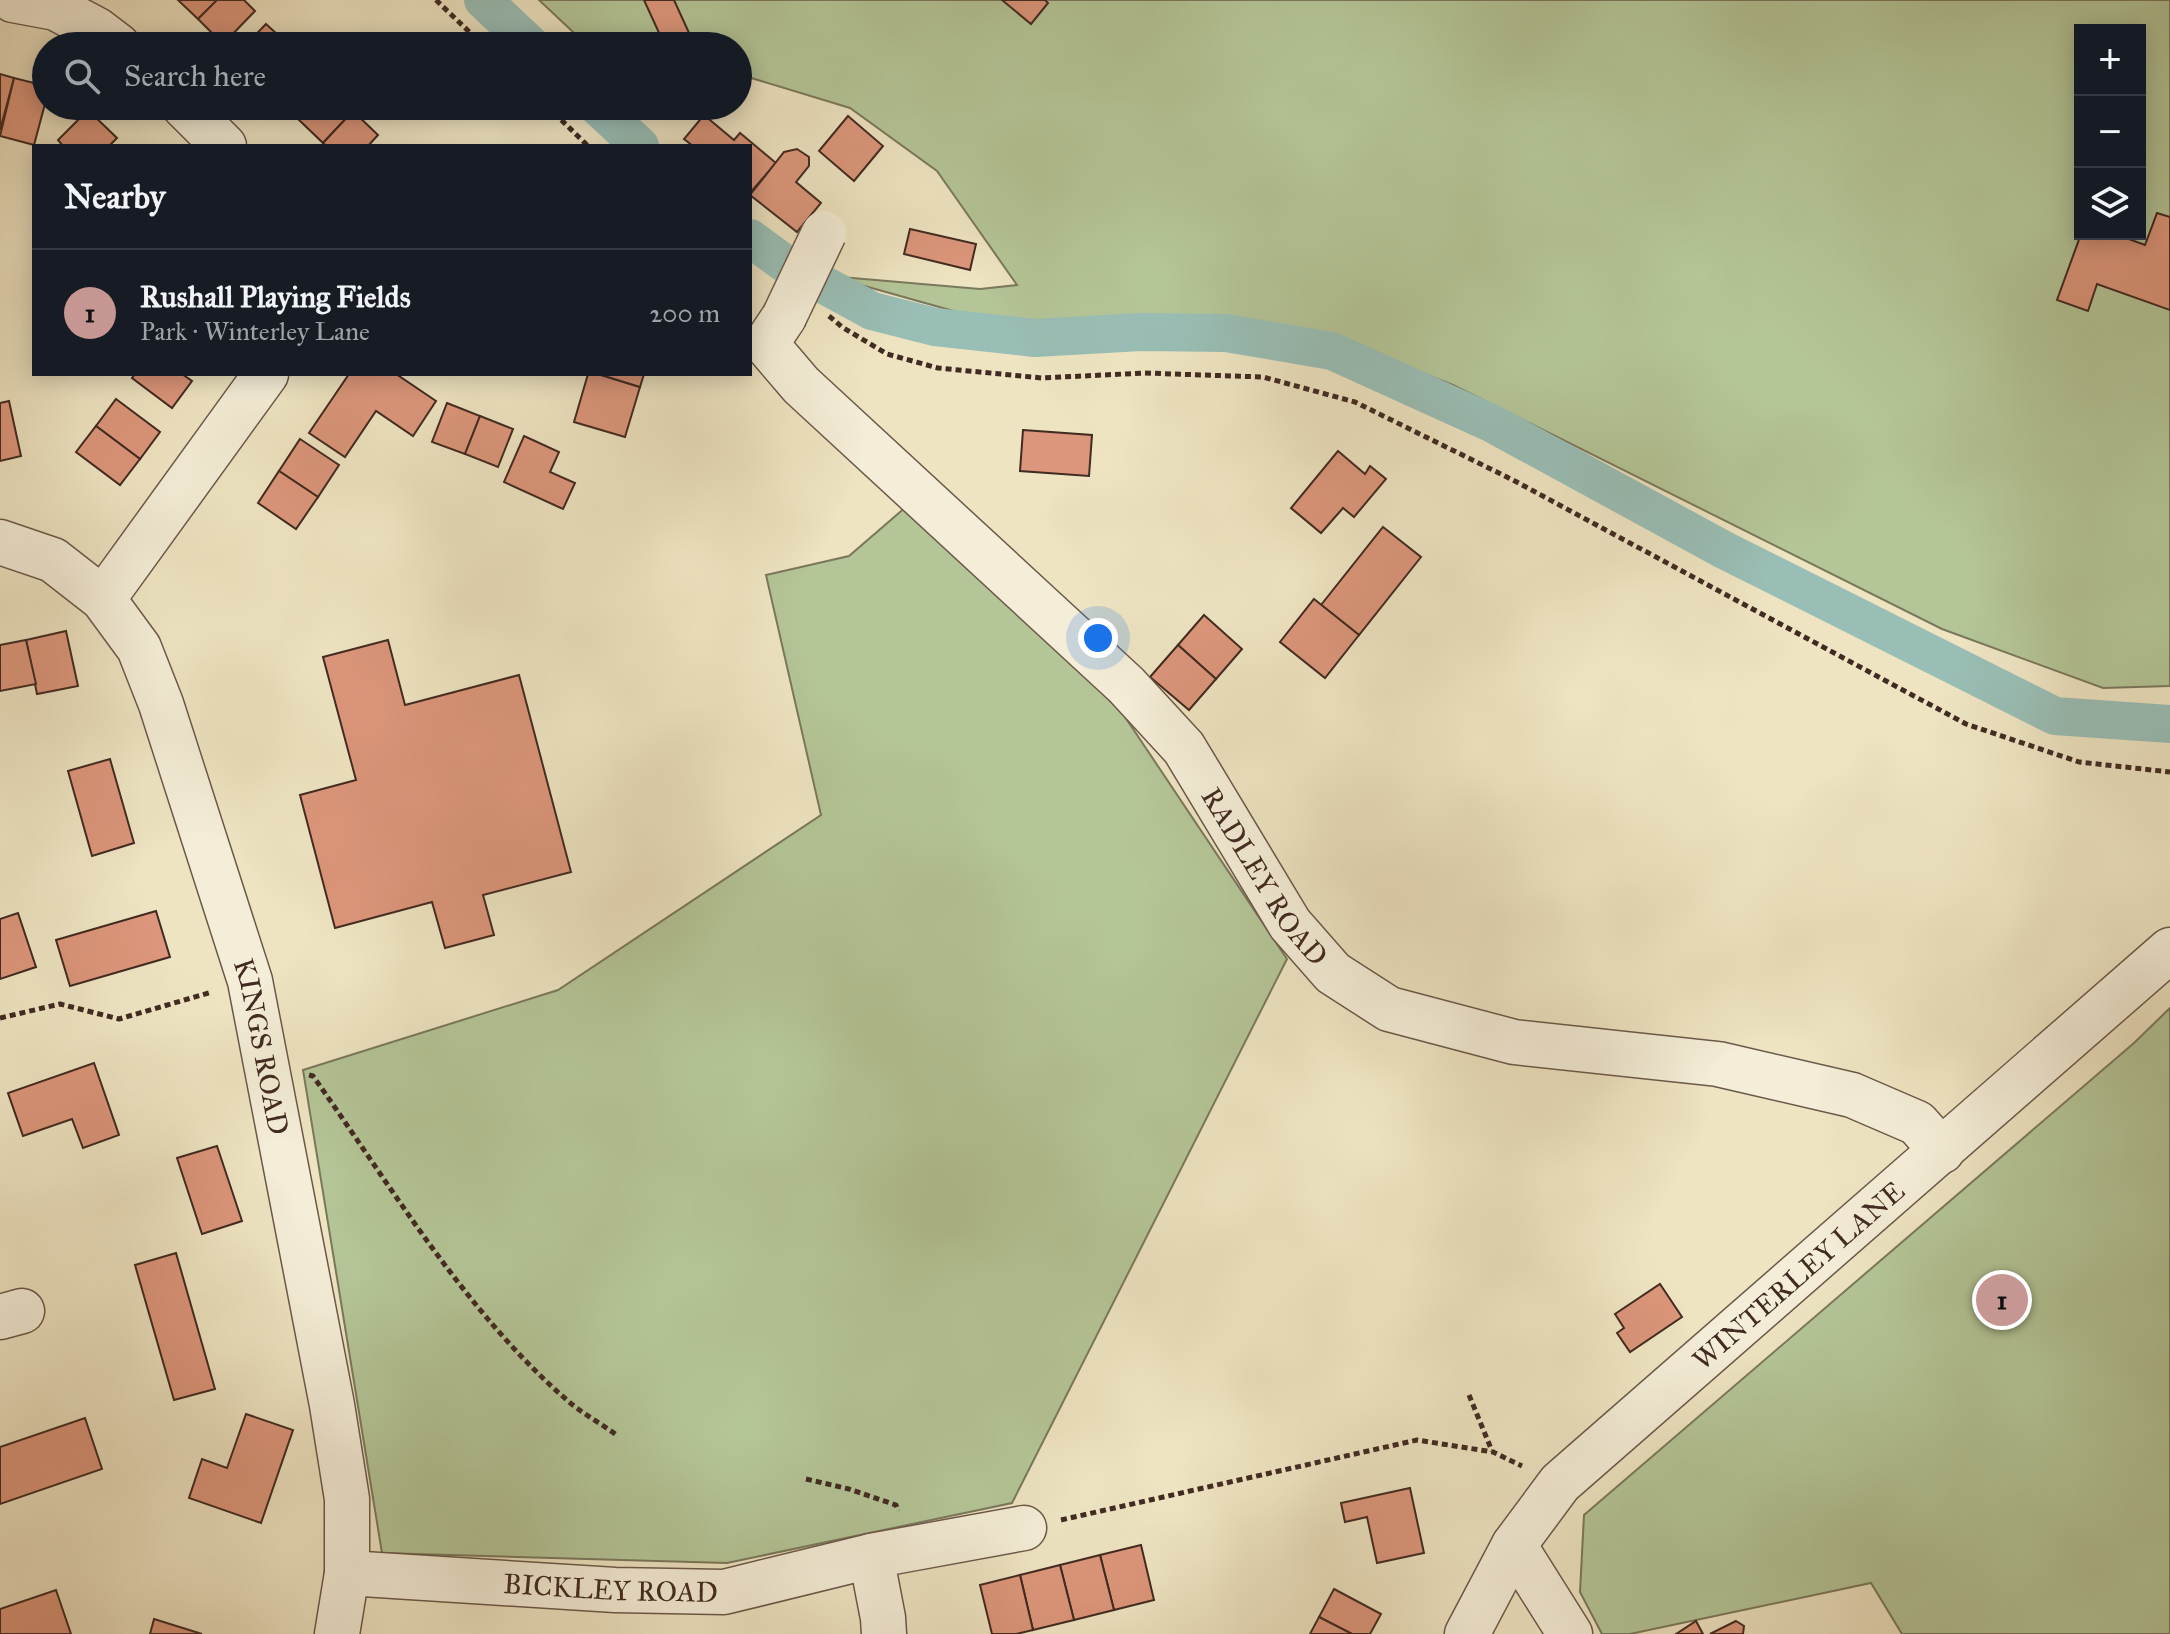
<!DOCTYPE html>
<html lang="en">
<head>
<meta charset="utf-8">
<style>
  body { margin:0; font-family:"IM FELL Great Primer",serif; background:#20242c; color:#f1f3f6 }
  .controls { position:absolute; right:24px; top:24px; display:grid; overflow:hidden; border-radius:0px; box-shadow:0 4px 20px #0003 }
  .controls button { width:72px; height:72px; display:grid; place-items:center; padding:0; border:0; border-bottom:2px solid #363941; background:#171b24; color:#f1f3f6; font:40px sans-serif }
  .you { position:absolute; left:1098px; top:638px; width:28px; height:28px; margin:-20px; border:6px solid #fff; border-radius:50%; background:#1a73e8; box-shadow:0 0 0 12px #1a73e833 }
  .badge { display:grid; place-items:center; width:52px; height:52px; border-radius:50%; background:#c59692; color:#111; font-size:26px; font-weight:700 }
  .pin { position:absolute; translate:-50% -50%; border:4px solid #fff; box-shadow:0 2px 8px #0006 }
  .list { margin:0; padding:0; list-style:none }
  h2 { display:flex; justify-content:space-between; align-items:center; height:104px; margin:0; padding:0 32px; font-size:34px }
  h2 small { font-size:26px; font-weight:400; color:#9ea1a6 }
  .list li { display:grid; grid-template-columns:52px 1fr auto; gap:24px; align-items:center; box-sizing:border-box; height:128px; padding:0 32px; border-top:2px solid #363941 }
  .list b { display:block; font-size:30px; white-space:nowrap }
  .list p { margin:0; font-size:26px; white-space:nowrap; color:#9ea1a6 }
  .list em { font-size:26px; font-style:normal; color:#9ea1a6 }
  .icon { flex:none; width:44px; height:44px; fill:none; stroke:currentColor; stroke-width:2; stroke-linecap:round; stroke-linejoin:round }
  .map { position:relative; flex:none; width:2170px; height:1634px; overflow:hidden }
  .search { position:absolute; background:#171b24; box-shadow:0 4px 20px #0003; left:32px; top:32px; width:720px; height:88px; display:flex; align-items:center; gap:20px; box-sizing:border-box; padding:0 28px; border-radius:44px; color:#9ea1a6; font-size:30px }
  .panel { position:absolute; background:#171b24; box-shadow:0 4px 20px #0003; left:32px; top:144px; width:720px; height:232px; border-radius:0px }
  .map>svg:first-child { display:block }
  .green { fill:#b4c597; stroke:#7a785c; stroke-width:2; fill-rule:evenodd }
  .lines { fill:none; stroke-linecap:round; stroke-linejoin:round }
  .canal { stroke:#99beb5; stroke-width:38 }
  .building { fill:#dc967b; stroke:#412a21; stroke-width:2 }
  .minor-casing { stroke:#6c5849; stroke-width:47 }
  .path { stroke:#412a21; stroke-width:5; stroke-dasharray:6 4; stroke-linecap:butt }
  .minor { stroke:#f4edd7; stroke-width:44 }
  .minor-bridge-casing { stroke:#6c5849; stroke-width:47; stroke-linecap:butt }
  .minor-bridge { stroke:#f4edd7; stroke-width:44 }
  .labels { text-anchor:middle; stroke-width:6; stroke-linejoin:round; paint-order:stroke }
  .street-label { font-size:28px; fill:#412a21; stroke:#f4edd7 }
</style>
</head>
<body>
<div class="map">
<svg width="2170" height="1634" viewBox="0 0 2170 1634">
  <rect width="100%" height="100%" fill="#eee4c2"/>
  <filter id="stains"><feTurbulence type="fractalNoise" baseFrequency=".0025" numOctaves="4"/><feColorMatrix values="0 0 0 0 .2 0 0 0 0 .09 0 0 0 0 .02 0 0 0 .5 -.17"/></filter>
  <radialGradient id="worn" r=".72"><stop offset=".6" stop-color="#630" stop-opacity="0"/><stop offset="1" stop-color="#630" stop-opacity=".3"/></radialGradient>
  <g class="green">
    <path d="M539,0H2170V686L2103,688L1942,629L1453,385L1327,336L1236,318L1021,330L829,276L980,289L1017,285L937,171L850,108L738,74V46H588ZM2080,30H2140V234H2080Z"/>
    <polygon points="907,506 1121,711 1287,959 1012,1503 727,1563 382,1553 303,1070 558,990 821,815 766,575 849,556"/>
    <polygon points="2170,1008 2170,1634 1902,1634 1871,1583 1630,1634 1602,1634 1580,1592 1584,1515 2134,1043"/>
  </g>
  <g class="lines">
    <g class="canal">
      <polyline points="483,0 532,46"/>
      <polyline points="597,106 640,146"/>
      <polyline points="750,238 784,263 872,311 935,327 1035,338 1141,332 1226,333 1332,351 1493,424 1724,550 2055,716 2170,724"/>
    </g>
  </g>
  <g class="building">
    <polygon points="178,0 217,0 198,19"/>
    <polygon points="217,0 244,0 255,11 223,44 198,19"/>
    <polygon points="644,0 674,0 695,46 665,46"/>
    <polygon points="1002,0 1045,0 1048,3 1031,24"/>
    <polygon points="266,24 290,46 245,46"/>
    <polygon points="0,74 14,78 0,130"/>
    <polygon points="14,78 46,86 46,100 34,145 0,136"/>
    <polygon points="310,106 348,106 353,111 323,143 298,119"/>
    <polygon points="88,110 117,138 109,146 63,146 58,140"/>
    <polygon points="353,111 378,135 368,146 326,146 323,143"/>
    <polygon points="704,115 734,140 740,133 776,163 750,193 750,146 693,146 684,139"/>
    <polygon points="848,116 883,146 854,181 819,151"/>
    <polygon points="797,149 809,157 809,166 796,182 821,203 797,232 750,195 784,152"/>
    <polygon points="2157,213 2170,217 2170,310 2097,284 2088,311 2057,300 2081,234 2115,234 2145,245"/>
    <polygon points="910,229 976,244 970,270 904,254"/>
    <polygon points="135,374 182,374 192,381 172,408 132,378"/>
    <polygon points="349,374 396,374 436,401 413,436 376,411 345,457 309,433"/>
    <polygon points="588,374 598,374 640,387 625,437 574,422"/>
    <polygon points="598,374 644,374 640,387"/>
    <polygon points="116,399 160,432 140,459 96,426"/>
    <polygon points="9,401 21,456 0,461 0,403"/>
    <polygon points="447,403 480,416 465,454 432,442"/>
    <polygon points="480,416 513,429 498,467 465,454"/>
    <polygon points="96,426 140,459 120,485 76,452"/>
    <polygon points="1023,430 1092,435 1089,476 1020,471"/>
    <polygon points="524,436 559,452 550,472 575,483 563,509 504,482"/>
    <polygon points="300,439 339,465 318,497 279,471"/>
    <polygon points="1338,451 1365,474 1370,466 1386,479 1354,517 1343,508 1321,533 1291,508"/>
    <polygon points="279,471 318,497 296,529 258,503"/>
    <polygon points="1383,527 1421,557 1359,635 1321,605"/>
    <polygon points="1314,599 1359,635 1325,678 1280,642"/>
    <polygon points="1204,615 1242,649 1216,679 1178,645"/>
    <polygon points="66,631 78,686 37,694 26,640"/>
    <polygon points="26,640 36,684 0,691 0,645"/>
    <polygon points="388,640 405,705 519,675 571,872 483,895 494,935 445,948 432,902 335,928 300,795 356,780 323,657"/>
    <polygon points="1178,645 1216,679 1189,710 1150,677"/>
    <polygon points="110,759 134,843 92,856 68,771"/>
    <polygon points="156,911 170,957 70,986 56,940"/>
    <polygon points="18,913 36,967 0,979 0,919"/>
    <polygon points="94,1063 119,1135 83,1148 72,1119 23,1136 8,1093"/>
    <polygon points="217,1146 242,1221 202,1234 177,1158"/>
    <polygon points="176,1253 215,1389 174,1400 135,1265"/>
    <polygon points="1660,1284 1682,1317 1630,1352 1617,1333 1624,1328 1615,1314"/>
    <polygon points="246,1414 293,1430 261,1523 189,1498 202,1459 227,1468"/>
    <polygon points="85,1418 102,1469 0,1504 0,1447"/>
    <polygon points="1410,1488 1424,1553 1377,1563 1367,1517 1345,1522 1341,1503"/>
    <polygon points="1141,1545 1154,1600 1114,1610 1100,1555"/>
    <polygon points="1100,1555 1114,1610 1074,1620 1060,1565"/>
    <polygon points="1060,1565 1074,1620 1033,1630 1020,1575"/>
    <polygon points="1020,1575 1033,1630 1016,1634 992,1634 980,1585"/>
    <polygon points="1334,1589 1381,1614 1370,1634 1352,1634 1319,1617"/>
    <polygon points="56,1590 71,1634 0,1634 0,1609"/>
    <polygon points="1319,1617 1352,1634 1310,1634"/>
    <polygon points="154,1619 202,1634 150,1634"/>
    <polygon points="1696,1621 1703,1634 1676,1634"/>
    <polygon points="1736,1621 1744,1626 1743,1634 1710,1634"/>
  </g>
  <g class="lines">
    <g class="minor-casing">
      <g id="minor">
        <polyline points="13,0 56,8 97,30 118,46"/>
        <polyline points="184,106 224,146"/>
        <path id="s1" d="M784,317L766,344L801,385L1126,685L1184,748L1290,924L1333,973L1389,1009L1514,1042L1718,1064L1852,1095L1917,1123L1942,1151"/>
        <path id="s2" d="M0,542L53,560L103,599L139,648L161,704L250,981L332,1405L347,1499V1573L337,1634"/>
        <polyline points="103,599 266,374"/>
        <polyline points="0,1317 22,1311"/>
        <polyline points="1514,1545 1570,1634"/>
        <polyline points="871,1556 883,1618 884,1634"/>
        <path id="s3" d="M347,1573L615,1590L724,1592L871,1556L1024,1528"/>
        <path id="s4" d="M1467,1634L1514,1545L1560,1483L2170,950"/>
      </g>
    </g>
    <g class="path">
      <polyline points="436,0 484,46"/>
      <polyline points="547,106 588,146"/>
      <polyline points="829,316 842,327 887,354 938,368 1042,378 1144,373 1263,377 1355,402 1513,480 1966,724 2079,762 2170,772"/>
      <polyline points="0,1018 60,1004 119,1019 212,992"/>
      <path d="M309,1075L313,1076C391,1186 465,1312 568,1401C583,1414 602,1424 618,1436"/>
      <polyline points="1469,1395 1492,1451"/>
      <polyline points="806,1479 849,1489 896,1505 898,1511"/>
      <polyline points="1061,1520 1417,1440 1493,1452 1522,1466"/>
    </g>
    <use href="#minor" class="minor"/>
    <g class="minor-bridge-casing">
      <polyline id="minor-bridge" points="784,317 824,233"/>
    </g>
    <use href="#minor-bridge" class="minor-bridge"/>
  </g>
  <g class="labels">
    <g class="street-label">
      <text dy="10" stroke="none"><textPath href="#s1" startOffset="766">RADLEY ROAD</textPath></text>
      <text dy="10" stroke="none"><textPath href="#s2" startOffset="598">KINGS ROAD</textPath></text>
      <text dy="10" stroke="none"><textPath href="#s4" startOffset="494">WINTERLEY LANE</textPath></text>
      <text dy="10" stroke="none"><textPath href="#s3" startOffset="264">BICKLEY ROAD</textPath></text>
    </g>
  </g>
  <rect width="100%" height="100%" filter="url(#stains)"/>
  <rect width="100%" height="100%" fill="url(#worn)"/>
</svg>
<div class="controls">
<button>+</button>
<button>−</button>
<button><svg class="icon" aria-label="layers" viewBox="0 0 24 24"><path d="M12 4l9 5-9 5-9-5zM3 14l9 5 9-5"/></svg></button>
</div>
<div class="you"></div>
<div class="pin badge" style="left:2002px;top:1300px">1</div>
<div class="search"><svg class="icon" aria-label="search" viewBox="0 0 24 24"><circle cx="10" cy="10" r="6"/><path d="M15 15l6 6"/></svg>Search here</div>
<section class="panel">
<h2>Nearby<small></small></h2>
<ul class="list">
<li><span class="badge">1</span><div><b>Rushall Playing Fields</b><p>Park · Winterley Lane</p></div><em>200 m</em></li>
</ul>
</section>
</div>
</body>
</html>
